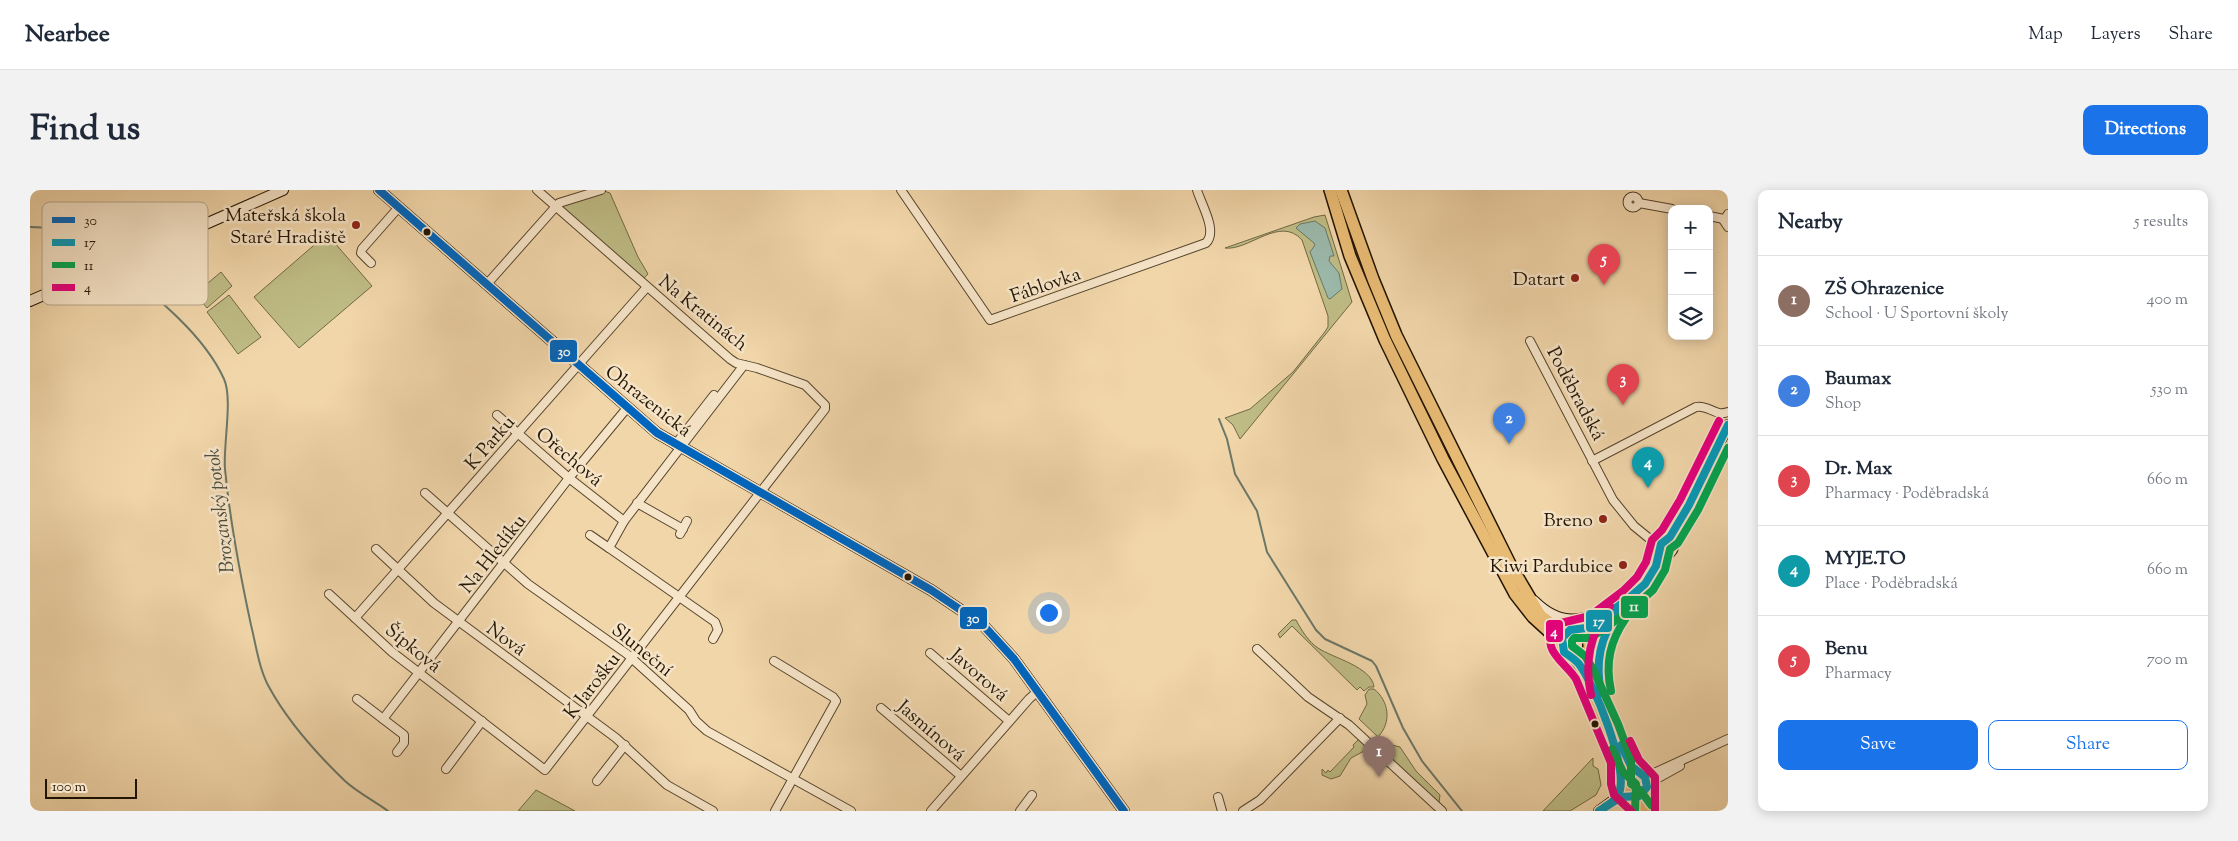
<!DOCTYPE html>
<html lang="en">
<head>
<meta charset="utf-8">
<style>
  body { margin:0; font-family:"Sorts Mill Goudy",serif; background:#f2f2f3; color:#1f2937 }
  .controls { position:absolute; right:15px; top:15px; display:grid; overflow:hidden; border-radius:10px; box-shadow:0 2px 12px #0003 }
  .controls button { width:45px; height:45px; display:grid; place-items:center; padding:0; border:0; border-bottom:1px solid #e0e1e3; background:#fff; color:#1f2937; font:25px sans-serif }
  .scale { position:absolute; left:15px; bottom:12px; width:92px; box-sizing:border-box; padding-left:5px; border:2px solid #231503; border-top:0; font-size:14px; line-height:18px; white-space:nowrap; color:#231503; -webkit-text-stroke:4px #f6e4c8; paint-order:stroke }
  .you { position:absolute; left:1018px; top:422px; width:18px; height:18px; margin:-12px; border:4px solid #fff; border-radius:50%; background:#1a73e8; box-shadow:0 0 0 8px #1a73e833 }
  .badge { display:grid; place-items:center; width:32px; height:32px; border-radius:50%; background:#1a73e8; color:#fff; font-size:16px; font-weight:700 }
  .pin { position:absolute; translate:-50% -41px; filter:drop-shadow(0 1px 2px #0008) }
  .pin::after { content:''; position:absolute; top:26px; width:18px; height:15px; background:inherit; clip-path:polygon(0 0,100% 0,50% 100%) }
  .list { margin:0; padding:0; list-style:none }
  h2 { display:flex; justify-content:space-between; align-items:center; height:65px; margin:0; padding:0 20px; font-size:21px }
  h2 small { font-size:16px; font-weight:400; color:#747a83 }
  .list li { display:grid; grid-template-columns:32px 1fr auto; gap:15px; align-items:center; box-sizing:border-box; height:90px; padding:0 20px; border-top:1px solid #e0e1e3 }
  .list b { display:block; font-size:19px; white-space:nowrap }
  .list p { margin:0; font-size:16px; white-space:nowrap; color:#747a83 }
  .list em { font-size:16px; font-style:normal; color:#747a83 }
  .actions { display:flex; gap:10px; padding:15px 20px }
  .actions a { flex:1; padding:11px 0; border:1px solid #1a73e8; border-radius:10px; text-align:center; font-size:18px; color:#1a73e8 }
  .actions .main { background:#1a73e8; color:#fff }
  .icon { flex:none; width:28px; height:28px; fill:none; stroke:currentColor; stroke-width:2; stroke-linecap:round; stroke-linejoin:round }
  .map { position:relative; flex:none; width:1698px; height:621px; overflow:hidden; border-radius:10px }
  header { display:flex; align-items:center; gap:30px; box-sizing:border-box; height:70px; padding:0 25px; background:#fff; border-bottom:1px solid #e0e1e3 }
  header strong { font-size:24px }
  nav { display:flex; gap:28px; margin-inline-start:auto; font-size:18px }
  .intro { display:flex; align-items:center; justify-content:space-between; box-sizing:border-box; height:120px; padding:0 30px }
  h1 { margin:0; font-size:35px }
  .button { padding:12px 22px; border-radius:10px; background:#1a73e8; color:#fff; font-size:18px; font-weight:700 }
  main { display:flex; gap:30px; padding:0 30px }
  aside { flex:1; background:#fff; border-radius:10px; box-shadow:0 2px 12px #0003 }
  .map>svg:first-child { display:block }
  .green { fill:#bfbc85; stroke:#716844 }
  .water { fill:#9bb9ab; stroke:#6b7768 }
  .lines { fill:none; stroke-linecap:round; stroke-linejoin:round }
  .stream { stroke:#6b7768; stroke-width:2 }
  .street-casing { stroke:#56452d; stroke-width:10 }
  .secondary-casing { stroke:#231503; stroke-width:12 }
  .primary-casing { stroke:#231503; stroke-width:14 }
  .street { stroke:#f6e4c8; stroke-width:8 }
  .secondary { stroke:#f6e4c8; stroke-width:10 }
  .primary { stroke:#e8bb75; stroke-width:11 }
  .bus-1-casing { stroke:#f6e4c8; stroke-width:11 }
  .bus-2-casing { stroke:#f6e4c8; stroke-width:11 }
  .bus-3-casing { stroke:#f6e4c8; stroke-width:11 }
  .bus-4-casing { stroke:#f6e4c8; stroke-width:11 }
  .bus-1 { stroke:#0065bd; stroke-width:8 }
  .bus-2 { stroke:#049aba; stroke-width:8 }
  .bus-3 { stroke:#00a651; stroke-width:8 }
  .bus-4 { stroke:#e5007d; stroke-width:8 }
  .poi-dot { fill:#8f2418; stroke:#f6e4c8; stroke-width:2 }
  .bus-dot { fill:#231503; stroke:#f6e4c8; stroke-width:2 }
  .labels { text-anchor:middle; stroke-width:5; stroke-linejoin:round; paint-order:stroke }
  .poi-label { font-size:19px; fill:#231503; stroke:#f6e4c8; text-anchor:end }
  .street-label { font-size:19px; fill:#231503; stroke:#f6e4c8 }
  .water-label { font-size:20px; font-style:italic; fill:#4d4e3e; stroke:#f6e4c8 }
  .key { fill:#f6e4c8; stroke:#b7a68d; stroke-width:1 }
  .key-label { font-size:14px; fill:#231503 }
  .line-badge { stroke:#f6e4c8; stroke-width:2 }
  .badge-label { font-size:14px; text-anchor:middle; font-weight:bold; fill:#fff }
</style>
</head>
<body>
<header>
<strong>Nearbee</strong>
<nav><a>Map</a><a>Layers</a><a>Share</a></nav>
</header>
<div class="intro"><h1>Find us</h1><a class="button">Directions</a></div>
<main>
<div class="map">
<svg width="1698" height="621" viewBox="0 0 1698 621">
  <rect width="100%" height="100%" fill="#f1d6aa"/>
  <filter id="stains"><feTurbulence type="fractalNoise" baseFrequency=".004" numOctaves="4"/><feColorMatrix values="0 0 0 0 .2 0 0 0 0 .09 0 0 0 0 .02 0 0 0 .5 -.17"/></filter>
  <radialGradient id="worn" r=".72"><stop offset=".6" stop-color="#630" stop-opacity="0"/><stop offset="1" stop-color="#630" stop-opacity=".3"/></radialGradient>
  <g class="green">
    <polygon points="574,1 580,3 608,67 618,84 613,89 530,17"/>
    <path d="M1295,25L1322,112L1210,249L1203,235L1195,228L1220,219L1263,182L1294,143L1298,137V126L1272,50C1250,25 1219,61 1195,58L1284,27Z"/>
    <polygon points="297,44 342,96 269,158 224,107"/>
    <polygon points="191,82 202,96 177,118 165,104"/>
    <polygon points="199,105 231,147 208,164 177,122"/>
    <path d="M1262,430H1266C1272,441 1278,451 1288,458C1303,468 1342,477 1344,497H1339L1334,501L1330,497L1327,500L1262,436L1250,448L1248,444Z"/>
    <path d="M1339,499H1344C1359,511 1362,532 1348,547L1329,529L1337,514L1335,505Z"/>
    <polygon points="1329,549 1338,559 1321,568 1310,586 1301,589 1292,585 1292,579 1296,583 1298,580 1300,582 1324,557 1323,555"/>
    <polygon points="1351,552 1370,557 1386,581 1410,605 1409,613 1353,561 1346,557"/>
    <polygon points="1563,568 1563,576 1568,579 1571,595 1566,605 1540,621 1513,621"/>
    <polygon points="506,600 545,621 488,621"/>
  </g>
  <polygon class="water" points="1285,31 1295,38 1304,66 1300,66 1299,71 1309,83 1312,99 1300,109 1298,108 1280,62 1285,55 1284,53 1266,38 1270,34"/>
  <g class="lines">
    <g class="stream">
      <path d="M0,37C35,37 55,50 80,71"/>
      <path d="M88,78C126,106 174,145 194,189C203,209 193,255 195,279C200,332 210,384 221,435C226,455 229,479 239,497C257,530 288,565 315,591C327,602 344,611 358,621"/>
      <polyline points="1189,229 1197,249 1205,284 1227,321 1237,362 1286,440 1295,449 1342,471 1346,476 1373,538 1392,571 1432,621"/>
    </g>
    <g class="street-casing">
      <g id="street">
        <path d="M871,0L960,130L1176,53C1188,41 1171,14 1167,0"/>
        <circle cx="1603" cy="12" r="5.5"/>
        <polyline points="1609,13 1642,19"/>
        <polyline points="1698,24 1694,31 1698,37"/>
        <polyline points="1679,26 1694,29"/>
        <polyline points="341,73 331,63 332,59 369,17"/>
        <polyline points="457,94 529,13 571,0"/>
        <polyline points="1500,151 1583,310 1604,336 1631,358"/>
        <polyline points="467,225 539,288 594,331 579,358 685,432 688,440 683,449"/>
        <polyline points="645,255 684,205"/>
        <path d="M1562,271L1666,217C1678,214 1685,227 1698,222"/>
        <polyline points="395,303 498,394 597,464 659,520 666,531 677,541 821,621"/>
        <polyline points="607,313 653,339"/>
        <polyline points="594,331 714,175"/>
        <polyline points="650,344 657,331"/>
        <polyline points="560,345 579,358"/>
        <polyline points="346,359 404,413 586,548 637,595 683,621"/>
        <polyline points="299,404 362,462 515,580 795,219 795,215 775,195 727,178 706,173 700,169 507,0"/>
        <polyline points="325,428 617,97"/>
        <polyline points="1227,459 1278,507 1319,535 1412,621"/>
        <polyline points="900,463 979,531"/>
        <polyline points="744,471 803,507 806,511 745,621"/>
        <polyline points="327,509 374,545 374,553 367,562"/>
        <polyline points="851,518 931,586"/>
        <polyline points="353,529 539,288 597,218"/>
        <polyline points="416,579 452,531"/>
        <polyline points="1613,584 1622,584 1698,549"/>
        <polyline points="567,591 595,555"/>
        <polyline points="1617,597 1623,591 1650,576"/>
        <polyline points="1188,607 1192,621"/>
        <polyline points="901,621 999,509 1008,501"/>
        <polyline points="990,621 1002,605"/>
        <polyline points="1213,621 1230,610 1310,528"/>
      </g>
    </g>
    <g class="secondary-casing">
      <g id="secondary">
        <polyline points="349,0 627,243 901,400 953,435 984,469 1094,621"/>
        <polyline points="0,111 253,0"/>
        <polyline points="1639,363 1633,361 1631,355 1646,338"/>
        <path d="M1504,411C1534,441 1558,429 1591,414"/>
        <polyline points="1561,453 1568,440 1607,402 1642,360 1659,316 1698,235"/>
        <polyline points="1568,493 1568,460 1580,433"/>
        <polyline points="1569,621 1587,608 1598,606"/>
      </g>
    </g>
    <g class="primary-casing">
      <g id="primary">
        <polyline points="1300,0 1320,66 1355,150 1413,269 1485,404 1503,427 1526,448 1531,456"/>
        <polyline points="1311,0 1343,89 1366,145 1481,376 1510,425 1525,437 1540,439"/>
        <path d="M1542,467H1552L1559,459V446C1548,431 1527,441 1532,459L1548,473L1555,484L1590,568C1594,584 1586,599 1600,607L1609,606L1616,599C1619,584 1603,579 1597,567L1561,481L1558,472L1559,459"/>
        <polyline points="1615,601 1615,621"/>
      </g>
    </g>
    <use href="#street" class="street"/>
    <use href="#secondary" class="secondary"/>
    <use href="#primary" class="primary"/>
    <g class="bus-1-casing">
      <polyline id="bus-1" points="349,0 627,243 901,400 953,435 984,469 1094,621"/>
    </g>
    <g class="bus-2-casing">
      <g id="bus-2">
        <path d="M1571,503C1565,472 1570,448 1588,422"/>
        <polyline points="1575,617 1591,607 1609,606 1617,597 1615,587 1601,576 1591,555"/>
        <path d="M1569,621C1577,616 1588,610 1590,600C1596,574 1565,495 1549,474C1545,469 1539,466 1534,462L1532,448L1540,440L1556,438L1565,434L1599,408L1615,394L1626,376L1631,354L1640,347L1659,315L1698,235"/>
      </g>
    </g>
    <g class="bus-3-casing">
      <g id="bus-3">
        <path d="M1581,501C1575,473 1580,451 1596,428"/>
        <polyline points="1582,559 1593,582 1606,594 1605,621"/>
        <polyline points="1621,615 1610,600 1601,594 1601,569 1588,534 1563,479 1555,466 1542,456 1542,451 1544,448 1558,448 1570,442 1605,416 1623,400 1635,380 1640,359 1648,353 1668,320 1698,258"/>
      </g>
    </g>
    <g class="bus-4-casing">
      <g id="bus-4">
        <path d="M1561,505C1554,472 1560,444 1580,416"/>
        <polyline points="1600,551 1609,570 1625,587 1625,621"/>
        <path d="M1601,621L1584,605L1581,594V573L1546,489C1534,470 1505,458 1531,433L1560,426L1593,401L1607,387L1616,372L1622,350L1632,340L1650,310L1689,231"/>
      </g>
    </g>
    <use href="#bus-1" class="bus-1"/>
    <use href="#bus-2" class="bus-2"/>
    <use href="#bus-3" class="bus-3"/>
    <use href="#bus-4" class="bus-4"/>
  </g>
  <g class="poi-dot">
    <circle cx="326" cy="35" r="5"/>
    <circle cx="1545" cy="88" r="5"/>
    <circle cx="1573" cy="329" r="5"/>
    <circle cx="1593" cy="375" r="5"/>
  </g>
  <g class="bus-dot">
    <circle cx="397" cy="42" r="4.5"/>
    <circle cx="878" cy="387" r="4.5"/>
    <circle cx="1565" cy="534" r="4.5"/>
  </g>
  <g class="labels">
    <g class="poi-label">
      <text x="316" y="31">Mateřská škola<tspan x="316" dy="22">Staré Hradiště</tspan></text>
      <text x="1535" y="95">Datart</text>
      <text x="1563" y="336">Breno</text>
      <text x="1583" y="382">Kiwi Pardubice</text>
    </g>
    <g class="street-label">
      <text transform="translate(1015 94) rotate(-19)" y="7">Fáblovka</text>
      <text transform="translate(674 122) rotate(39)" y="7">Na Kratinách</text>
      <text transform="translate(1547 203) rotate(62)" y="7">Poděbradská</text>
      <text transform="translate(619 210) rotate(38)" y="7">Ohrazenická</text>
      <text transform="translate(459 252) rotate(-49)" y="7">K Parku</text>
      <text transform="translate(540 266) rotate(40)" y="7">Ořechová</text>
      <text transform="translate(462 363) rotate(-52)" y="7">Na Hledíku</text>
      <text transform="translate(477 448) rotate(36)" y="7">Nová</text>
      <text transform="translate(384 457) rotate(39)" y="7">Šípková</text>
      <text transform="translate(613 459) rotate(39)" y="7">Sluneční</text>
      <text transform="translate(950 484) rotate(41)" y="7">Javorová</text>
      <text transform="translate(561 495) rotate(-52)" y="7">K Jarošku</text>
      <text transform="translate(902 540) rotate(41)" y="7">Jasmínová</text>
    </g>
    <g class="water-label">
      <text transform="translate(189 321) rotate(-97)" y="7">Brozanský potok</text>
    </g>
  </g>
  <rect x="12" y="12" width="166" height="103" rx="8" class="key"/>
  <rect x="22" y="27" width="23" height="6" fill="#0065bd"/>
  <rect x="22" y="49" width="23" height="7" fill="#049aba"/>
  <rect x="22" y="72" width="23" height="6" fill="#00a651"/>
  <rect x="22" y="94" width="23" height="7" fill="#e5007d"/>
  <g class="key-label">
    <text x="54" y="35">30</text>
    <text x="54" y="57">17</text>
    <text x="54" y="80">11</text>
    <text x="54" y="102">4</text>
  </g>
  <g class="line-badge">
    <rect x="519" y="149" width="29" height="24" rx="5" fill="#0065bd"/>
    <rect x="1590" y="405" width="29" height="24" rx="5" fill="#00a651"/>
    <rect x="929" y="416" width="29" height="24" rx="5" fill="#0065bd"/>
    <rect x="1555" y="419" width="28" height="24" rx="5" fill="#049aba"/>
    <rect x="1515" y="429" width="19" height="24" rx="5" fill="#e5007d"/>
  </g>
  <g class="badge-label">
    <text x="534" y="166">30</text>
    <text x="1604" y="421">11</text>
    <text x="943" y="433">30</text>
    <text x="1569" y="436">17</text>
    <text x="1524" y="446">4</text>
  </g>
  <rect width="100%" height="100%" filter="url(#stains)"/>
  <rect width="100%" height="100%" fill="url(#worn)"/>
</svg>
<div class="controls">
<button>+</button>
<button>−</button>
<button><svg class="icon" aria-label="layers" viewBox="0 0 24 24"><path d="M12 4l9 5-9 5-9-5zM3 14l9 5 9-5"/></svg></button>
</div>
<div class="scale">100 m</div>
<div class="you"></div>
<div class="pin badge" style="left:1349px;top:587px;background:#8d6e63">1</div>
<div class="pin badge" style="left:1479px;top:254px;background:#3f7fe0">2</div>
<div class="pin badge" style="left:1593px;top:215px;background:#e0444e">3</div>
<div class="pin badge" style="left:1618px;top:298px;background:#0f9aa8">4</div>
<div class="pin badge" style="left:1574px;top:95px;background:#e0444e">5</div>
</div>
<aside>
<h2>Nearby<small>5 results</small></h2>
<ul class="list">
<li><span class="badge" style="background:#8d6e63">1</span><div><b>ZŠ Ohrazenice</b><p>School · U Sportovní školy</p></div><em>400 m</em></li>
<li><span class="badge" style="background:#3f7fe0">2</span><div><b>Baumax</b><p>Shop</p></div><em>530 m</em></li>
<li><span class="badge" style="background:#e0444e">3</span><div><b>Dr. Max</b><p>Pharmacy · Poděbradská</p></div><em>660 m</em></li>
<li><span class="badge" style="background:#0f9aa8">4</span><div><b>MYJE.TO</b><p>Place · Poděbradská</p></div><em>660 m</em></li>
<li><span class="badge" style="background:#e0444e">5</span><div><b>Benu</b><p>Pharmacy</p></div><em>700 m</em></li>
</ul>
<div class="actions"><a class="main">Save</a><a>Share</a></div>
</aside>
</main>
</body>
</html>
